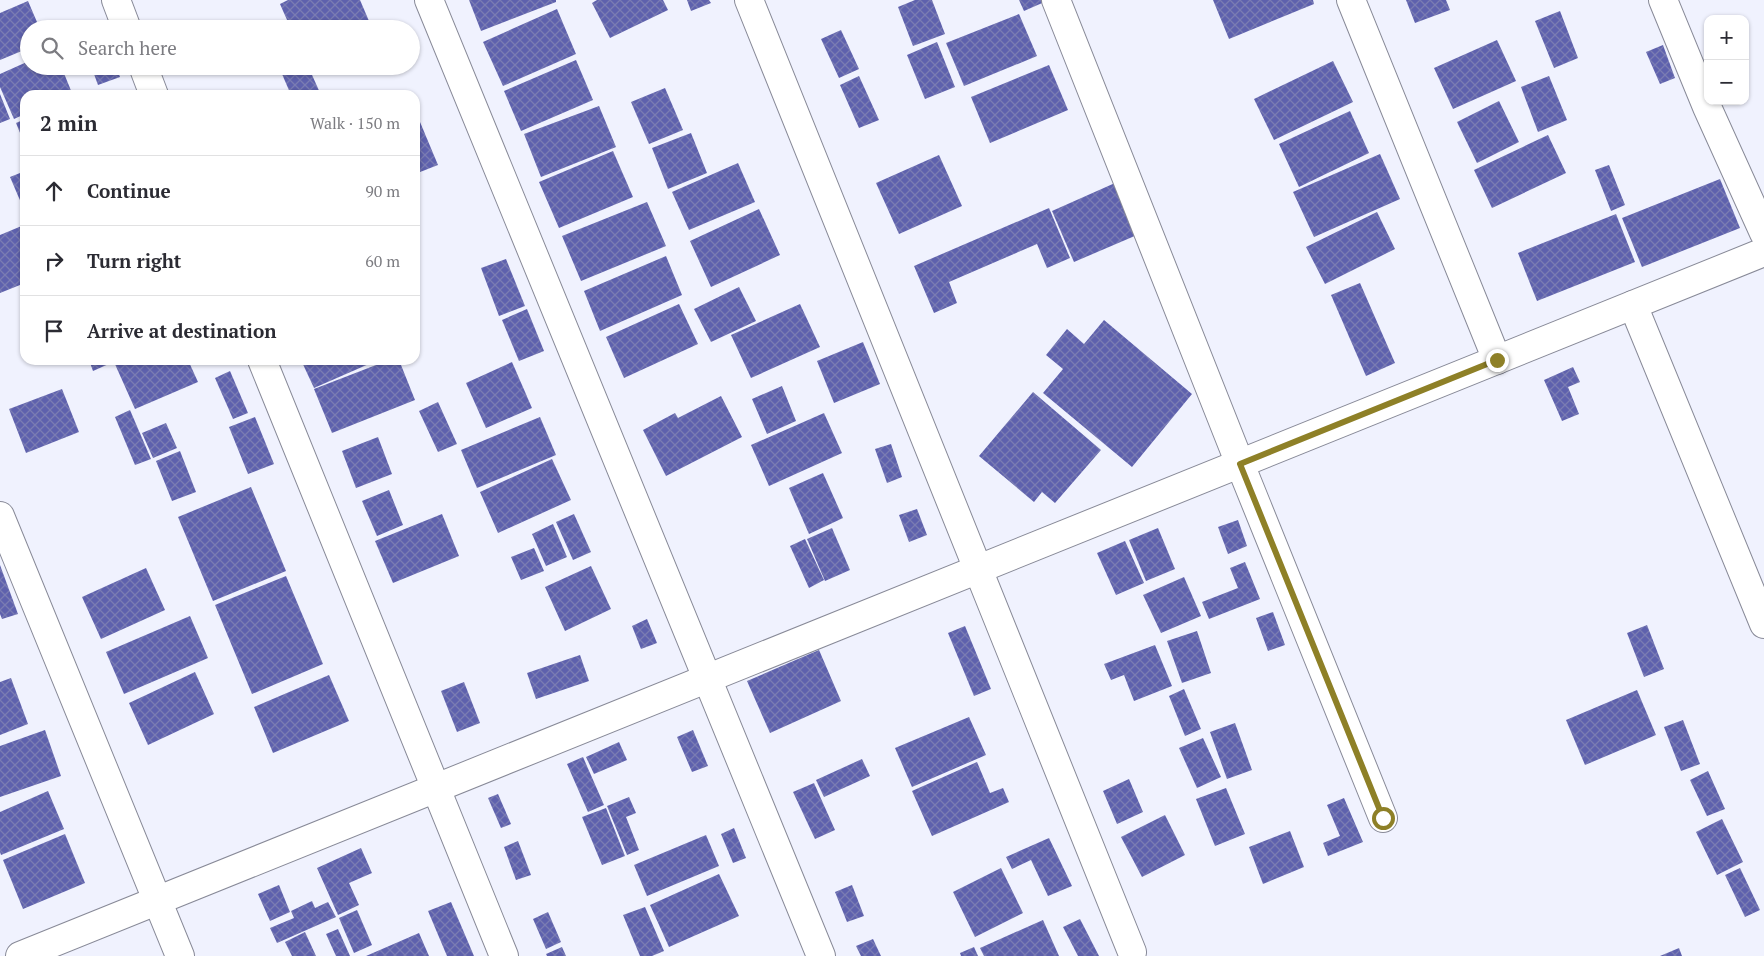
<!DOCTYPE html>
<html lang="en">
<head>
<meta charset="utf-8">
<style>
  body { margin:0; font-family:"PT Serif",serif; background:#f7f7f7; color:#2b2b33 }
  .controls { position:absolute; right:15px; top:15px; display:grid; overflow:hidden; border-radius:10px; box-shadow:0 1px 4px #0004 }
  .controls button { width:45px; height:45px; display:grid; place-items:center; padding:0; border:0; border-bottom:1px solid #e1e1e2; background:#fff; color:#2b2b33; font:25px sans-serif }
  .stop { position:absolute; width:15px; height:15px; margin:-11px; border:4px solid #8e8027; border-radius:50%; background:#fff }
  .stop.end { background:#8e8027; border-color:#fff; box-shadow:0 1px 5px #0008 }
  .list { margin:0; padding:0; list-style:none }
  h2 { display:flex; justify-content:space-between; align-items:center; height:65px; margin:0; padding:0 20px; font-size:21px }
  h2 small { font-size:16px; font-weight:400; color:#7c7c81 }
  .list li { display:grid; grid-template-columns:32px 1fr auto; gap:15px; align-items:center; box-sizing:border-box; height:70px; padding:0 20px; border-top:1px solid #e1e1e2 }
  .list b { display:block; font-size:19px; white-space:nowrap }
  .list em { font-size:16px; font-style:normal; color:#7c7c81 }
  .icon { flex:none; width:28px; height:28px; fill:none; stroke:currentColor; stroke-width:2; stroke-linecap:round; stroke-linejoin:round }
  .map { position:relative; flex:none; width:1764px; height:956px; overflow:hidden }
  .search { position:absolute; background:#fff; box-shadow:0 1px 4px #0004; left:20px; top:20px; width:400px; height:55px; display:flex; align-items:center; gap:12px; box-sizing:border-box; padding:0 18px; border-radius:28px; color:#7c7c81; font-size:19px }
  .panel { position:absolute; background:#fff; box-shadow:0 1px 4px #0004; left:20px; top:90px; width:400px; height:275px; border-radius:15px }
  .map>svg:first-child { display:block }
  .building { fill:url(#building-cross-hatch) }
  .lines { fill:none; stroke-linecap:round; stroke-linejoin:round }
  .minor-casing { stroke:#888a98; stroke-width:30 }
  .minor { stroke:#fff; stroke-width:28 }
  .route { stroke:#8e8027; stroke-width:6 }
</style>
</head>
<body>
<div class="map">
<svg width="1764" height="956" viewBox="0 0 1764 956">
  <defs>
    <pattern id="building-cross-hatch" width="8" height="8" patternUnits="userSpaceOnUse" patternTransform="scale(1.25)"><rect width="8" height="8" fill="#5e61ad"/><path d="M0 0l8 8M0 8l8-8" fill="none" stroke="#7a7cb2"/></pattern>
  </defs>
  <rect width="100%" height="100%" fill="#f0f2fe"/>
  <g class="building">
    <polygon points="288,0 360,0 369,21 350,29 291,29 280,4"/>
    <polygon points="469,0 556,0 556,2 481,31"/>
    <polygon points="597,0 663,0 668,10 610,38 592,3"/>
    <polygon points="687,0 709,0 711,3 691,11"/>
    <polygon points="915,0 932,0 945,34 913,46 898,7"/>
    <polygon points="1019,0 1049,0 1024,11"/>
    <polygon points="1213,0 1313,0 1314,4 1229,39"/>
    <polygon points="1406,0 1446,0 1450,10 1415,23"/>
    <polygon points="28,1 40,29 29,29 29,48 0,60 0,13"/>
    <polygon points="557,9 576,54 503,86 483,42"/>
    <polygon points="1560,11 1578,58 1554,68 1535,21"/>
    <polygon points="1019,14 1037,56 964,86 946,43"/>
    <polygon points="841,30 859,69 839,78 821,39"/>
    <polygon points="1497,40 1516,81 1453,109 1434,68"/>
    <polygon points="937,42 955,87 925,99 907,55"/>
    <polygon points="1663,45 1675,78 1660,84 1646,52"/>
    <polygon points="576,60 593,100 521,131 504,91"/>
    <polygon points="29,61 29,66 61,66 72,93 67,95 25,95 25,114 14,119 0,87 0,74"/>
    <polygon points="1333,61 1353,102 1274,140 1254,99"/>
    <polygon points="1049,65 1068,110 990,143 971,97"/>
    <polygon points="91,66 116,66 120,77 98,85"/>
    <polygon points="300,66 308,66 321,95 291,95 282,74"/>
    <polygon points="859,76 879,120 859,128 840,85"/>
    <polygon points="1549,76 1567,120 1538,132 1521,87"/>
    <polygon points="665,88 683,130 649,144 631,102"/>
    <polygon points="0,94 10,119 0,123"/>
    <polygon points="1499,101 1519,142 1477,163 1457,122"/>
    <polygon points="599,106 616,147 541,177 524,134"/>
    <polygon points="1350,111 1369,153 1299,187 1279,144"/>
    <polygon points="25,119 25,145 16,123"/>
    <polygon points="420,122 438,165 415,174 415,124"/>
    <polygon points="691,133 707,173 668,189 652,148"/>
    <polygon points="1548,135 1566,173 1492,208 1474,170"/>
    <polygon points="613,151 633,197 559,228 539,182"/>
    <polygon points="1380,154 1400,199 1314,237 1293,192"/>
    <polygon points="939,155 962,206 899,234 876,183"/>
    <polygon points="738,163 755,202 689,230 672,192"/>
    <polygon points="1609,165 1625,205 1611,211 1595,170"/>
    <polygon points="25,171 25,212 10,177"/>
    <polygon points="1720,179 1740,228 1642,267 1622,218"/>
    <polygon points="1115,183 1137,235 1074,262 1052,211"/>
    <polygon points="647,202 666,246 581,281 562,236"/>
    <polygon points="1049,208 1070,258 1047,268 1037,244 949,282 957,303 934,313 914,266"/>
    <polygon points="759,209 780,255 711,287 690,241"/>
    <polygon points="1377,212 1395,249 1325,284 1306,247"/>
    <polygon points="1616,214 1635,262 1537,301 1518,253"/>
    <polygon points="24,225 25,228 25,283 0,293 0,235"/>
    <polygon points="666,256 682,295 600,331 584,291"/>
    <polygon points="506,259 525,306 499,316 481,268"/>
    <polygon points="1360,283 1395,363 1366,376 1331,295"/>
    <polygon points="739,287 756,321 711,342 694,309"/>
    <polygon points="679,304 698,344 624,378 606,337"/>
    <polygon points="800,304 820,347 751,378 731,335"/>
    <polygon points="527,309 544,351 519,361 502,320"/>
    <polygon points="1104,320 1192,394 1132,467 1043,393 1063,369 1046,355 1067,329 1084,344"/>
    <polygon points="863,342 880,384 834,403 817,361"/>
    <polygon points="89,360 110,360 111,363 93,371"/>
    <polygon points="120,360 188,360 198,382 135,409 114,362"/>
    <polygon points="301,360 378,360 314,388"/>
    <polygon points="389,360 399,360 415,400 332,433 314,389"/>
    <polygon points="512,362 532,408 486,428 466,383"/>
    <polygon points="1573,367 1580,382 1568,387 1579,414 1562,421 1544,380"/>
    <polygon points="230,371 248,413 233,419 215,378"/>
    <polygon points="782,386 796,421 767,434 752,399"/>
    <polygon points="62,389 79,432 26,453 9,409"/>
    <polygon points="1033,392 1101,450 1055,503 1042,492 1034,502 979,456"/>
    <polygon points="721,396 742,437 666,476 643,430 675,413 678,418"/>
    <polygon points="438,402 457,444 438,452 419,411"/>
    <polygon points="130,410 151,459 135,465 115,417"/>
    <polygon points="824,413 842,453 769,486 751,445"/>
    <polygon points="255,417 274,464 248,474 229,427"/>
    <polygon points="540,417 556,455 477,488 461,450"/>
    <polygon points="166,423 177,448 153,458 142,433"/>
    <polygon points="378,437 392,474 356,488 342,451"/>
    <polygon points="891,444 902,477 887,483 875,449"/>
    <polygon points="180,451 196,492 172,501 156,461"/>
    <polygon points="552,459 571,500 498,533 480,492"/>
    <polygon points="823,473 843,518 809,534 789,488"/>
    <polygon points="251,487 286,571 213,601 178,517"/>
    <polygon points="389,490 403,525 377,536 362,501"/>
    <polygon points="917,509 927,535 909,542 899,515"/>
    <polygon points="442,514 459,556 393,583 375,541"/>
    <polygon points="574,514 591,552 573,560 556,522"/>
    <polygon points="1238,520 1247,546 1228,554 1218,527"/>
    <polygon points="553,524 567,557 546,566 532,534"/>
    <polygon points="832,528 850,570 825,581 807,539"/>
    <polygon points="1158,528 1175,569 1146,581 1129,540"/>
    <polygon points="805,539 824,580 809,588 790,546"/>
    <polygon points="1125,541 1144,583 1116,595 1097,553"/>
    <polygon points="534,548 544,571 521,580 511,557"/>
    <polygon points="1245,562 1260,599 1209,619 1202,602 1238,588 1230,568"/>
    <polygon points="0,565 18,614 2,619 0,614"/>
    <polygon points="591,566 611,609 565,631 545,587"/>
    <polygon points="146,568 165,610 101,639 82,597"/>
    <polygon points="286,576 323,664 252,694 215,605"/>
    <polygon points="1184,577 1201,616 1161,633 1143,595"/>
    <polygon points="1273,612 1285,645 1268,651 1256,618"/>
    <polygon points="190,616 208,658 124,694 106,652"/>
    <polygon points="647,619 657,643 641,649 632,626"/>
    <polygon points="1647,625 1664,669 1644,677 1627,633"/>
    <polygon points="965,626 991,689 974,696 948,633"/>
    <polygon points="1197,631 1211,673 1182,683 1167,641"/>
    <polygon points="1155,645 1172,686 1134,701 1124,675 1111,680 1104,664"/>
    <polygon points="819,650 841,701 770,733 747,681"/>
    <polygon points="580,655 589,681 536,699 527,673"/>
    <polygon points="195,672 214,714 148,745 129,703"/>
    <polygon points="329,675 349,721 273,753 254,707"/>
    <polygon points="11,678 28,724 0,735 0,682"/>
    <polygon points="464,682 480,723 457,732 441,691"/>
    <polygon points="1184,689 1201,729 1185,736 1169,696"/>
    <polygon points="1637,690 1656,735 1585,765 1566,720"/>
    <polygon points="969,717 986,755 912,787 895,748"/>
    <polygon points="1683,720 1700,764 1681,771 1664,727"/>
    <polygon points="1235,723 1252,770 1227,779 1210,732"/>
    <polygon points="45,730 61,776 0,797 0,746"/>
    <polygon points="693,730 708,766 692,772 677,737"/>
    <polygon points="1203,738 1221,777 1197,788 1179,748"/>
    <polygon points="619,742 627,760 594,774 586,757"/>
    <polygon points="583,757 604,805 588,812 567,764"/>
    <polygon points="862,759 870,776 824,797 816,780"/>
    <polygon points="977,762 990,793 1003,788 1009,802 932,836 912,791"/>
    <polygon points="1708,771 1725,809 1707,816 1690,780"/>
    <polygon points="1129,779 1143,812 1117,824 1103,791"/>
    <polygon points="814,783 835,830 815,839 793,792"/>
    <polygon points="1226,788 1245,834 1215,846 1196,799"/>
    <polygon points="48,791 64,829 1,855 0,852 0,812"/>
    <polygon points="498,794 511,824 501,828 488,798"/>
    <polygon points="629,797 636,813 626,817 639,850 627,855 607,806"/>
    <polygon points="1344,798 1363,842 1328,856 1323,843 1340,836 1327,805"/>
    <polygon points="606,808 625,856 602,865 582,817"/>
    <polygon points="1165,815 1185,855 1142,877 1121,837"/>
    <polygon points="1722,819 1743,862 1717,875 1696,832"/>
    <polygon points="734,828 746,858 733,863 721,834"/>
    <polygon points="1290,831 1304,867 1263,884 1249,847"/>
    <polygon points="65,834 85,883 23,909 3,860"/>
    <polygon points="706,835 719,866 647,896 634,865"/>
    <polygon points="1049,838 1072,886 1048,896 1031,860 1012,869 1006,857"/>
    <polygon points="518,841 531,875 516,880 504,847"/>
    <polygon points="361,848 372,873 349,883 359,905 338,915 317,868"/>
    <polygon points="1001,868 1023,913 975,937 953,892"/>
    <polygon points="1740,868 1760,910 1745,917 1725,875"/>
    <polygon points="719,874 739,916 669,947 650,905"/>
    <polygon points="279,885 290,912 270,921 258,894"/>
    <polygon points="852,885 864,916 847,922 835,892"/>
    <polygon points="312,901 315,908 328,902 336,917 277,943 270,928 294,918 291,911"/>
    <polygon points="451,902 474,956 447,956 428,911"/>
    <polygon points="645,907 664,951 652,956 640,956 623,915"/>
    <polygon points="357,910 372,945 354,953 339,918"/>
    <polygon points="548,912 561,942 546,949 533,919"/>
    <polygon points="1080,919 1099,956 1078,956 1063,927"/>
    <polygon points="1043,920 1059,956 984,956 980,948"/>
    <polygon points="338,929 350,956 336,956 326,934"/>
    <polygon points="305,932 316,956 292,956 285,942"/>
    <polygon points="419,933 429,956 366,956"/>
    <polygon points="873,939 881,956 861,956 856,946"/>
    <polygon points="562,947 566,956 547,956 546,954"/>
    <polygon points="974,947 978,956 961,956 960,953"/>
    <polygon points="1679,948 1682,956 1660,956"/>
  </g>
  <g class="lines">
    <g class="minor-casing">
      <g id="minor">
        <polyline points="116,0 127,29"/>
        <polyline points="429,0 821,956"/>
        <polyline points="749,0 1132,952"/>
        <polyline points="1056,0 1240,464 1383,818"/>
        <polyline points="1351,0 1497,360"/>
        <polyline points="1663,0 1707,107 1764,233"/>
        <polyline points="143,66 154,95"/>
        <polyline points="1633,305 1764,624"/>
        <polyline points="262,360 504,956"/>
        <polyline points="0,516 180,956"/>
        <polyline points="20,956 1764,252"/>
      </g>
    </g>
    <use href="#minor" class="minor"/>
  </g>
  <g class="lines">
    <polyline class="route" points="1383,818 1240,464 1497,360"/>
  </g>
</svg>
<div class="controls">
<button>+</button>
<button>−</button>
</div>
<div class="stop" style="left:1383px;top:818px"></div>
<div class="stop end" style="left:1497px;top:360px"></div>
<div class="search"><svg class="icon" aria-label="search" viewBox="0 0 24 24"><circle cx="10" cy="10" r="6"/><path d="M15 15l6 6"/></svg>Search here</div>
<section class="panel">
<h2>2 min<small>Walk · 150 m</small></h2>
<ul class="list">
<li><svg class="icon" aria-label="ahead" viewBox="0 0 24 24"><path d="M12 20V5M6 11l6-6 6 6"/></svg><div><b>Continue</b></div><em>90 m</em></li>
<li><svg class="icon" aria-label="right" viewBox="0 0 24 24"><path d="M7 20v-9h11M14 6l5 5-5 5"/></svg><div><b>Turn right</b></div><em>60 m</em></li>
<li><svg class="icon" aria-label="arrive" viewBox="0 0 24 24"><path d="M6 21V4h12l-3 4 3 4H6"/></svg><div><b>Arrive at destination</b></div></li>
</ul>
</section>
</div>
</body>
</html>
